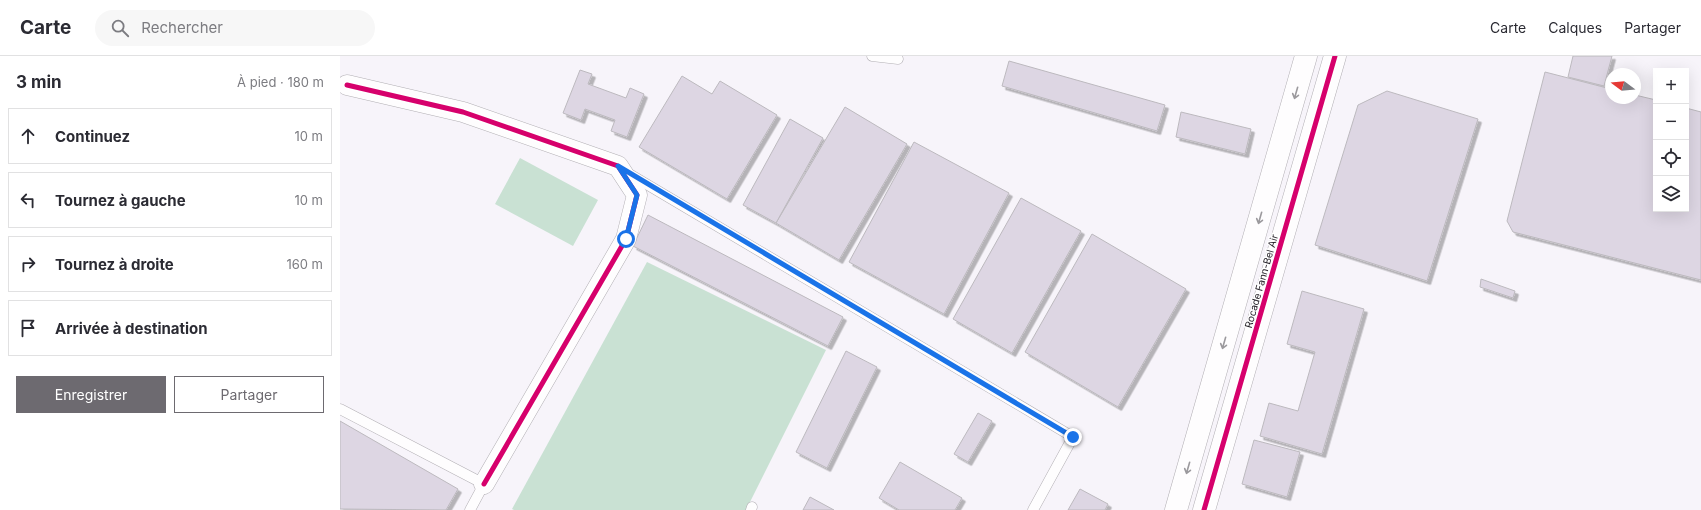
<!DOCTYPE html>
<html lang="fr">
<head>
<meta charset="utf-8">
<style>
  body { margin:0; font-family:Inter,sans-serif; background:#f7f7f7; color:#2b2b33 }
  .controls { position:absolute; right:12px; top:12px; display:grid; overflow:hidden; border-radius:0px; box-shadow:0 4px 16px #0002 }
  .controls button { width:36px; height:36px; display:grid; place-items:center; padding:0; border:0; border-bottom:1px solid #e1e1e2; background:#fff; color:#2b2b33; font:20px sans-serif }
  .compass { position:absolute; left:1265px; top:12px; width:36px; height:36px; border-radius:50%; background:#fff; box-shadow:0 4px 16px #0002; rotate:286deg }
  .stop { position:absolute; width:12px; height:12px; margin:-9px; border:3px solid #1a73e8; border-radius:50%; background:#fff }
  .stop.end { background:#1a73e8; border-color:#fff; box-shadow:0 1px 4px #0008 }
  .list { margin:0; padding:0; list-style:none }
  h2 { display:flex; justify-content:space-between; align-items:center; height:52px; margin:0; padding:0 16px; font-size:17px }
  h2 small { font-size:13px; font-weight:400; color:#7c7c81 }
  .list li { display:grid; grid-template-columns:26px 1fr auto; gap:12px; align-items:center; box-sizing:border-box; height:56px; margin:0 8px 8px; padding:0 8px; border:1px solid #e1e1e2; border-radius:0px }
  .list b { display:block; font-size:15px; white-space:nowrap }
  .list em { font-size:13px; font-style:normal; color:#7c7c81 }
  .actions { display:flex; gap:8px; padding:12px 16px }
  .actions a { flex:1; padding:9px 0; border:1px solid #6d6a70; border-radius:0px; text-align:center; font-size:14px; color:#6d6a70 }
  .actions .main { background:#6d6a70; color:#fff }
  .icon { flex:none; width:22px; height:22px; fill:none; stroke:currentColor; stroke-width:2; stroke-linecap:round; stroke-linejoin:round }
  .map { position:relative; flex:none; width:1361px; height:454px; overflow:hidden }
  header { display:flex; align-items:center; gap:24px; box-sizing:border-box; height:56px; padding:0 20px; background:#fff; border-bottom:1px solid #e1e1e2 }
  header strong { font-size:19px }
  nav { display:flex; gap:22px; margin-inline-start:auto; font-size:14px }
  .search { width:280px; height:36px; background:#f7f7f7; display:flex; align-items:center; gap:10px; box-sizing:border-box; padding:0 14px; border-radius:22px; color:#7c7c81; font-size:15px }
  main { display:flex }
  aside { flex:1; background:#fff }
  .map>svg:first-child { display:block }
  .green { fill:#c9e1d3 }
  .building { fill:#ddd6e3; stroke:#bcb9be; filter:url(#shadow) }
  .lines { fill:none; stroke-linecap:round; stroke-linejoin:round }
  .service-casing { stroke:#b2afb4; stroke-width:11 }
  .minor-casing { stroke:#b2afb4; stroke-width:21 }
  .tertiary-casing { stroke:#b2afb4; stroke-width:23 }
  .service { stroke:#fefdfe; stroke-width:10 }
  .minor { stroke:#fefdfe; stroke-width:20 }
  .tertiary { stroke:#fefdfe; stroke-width:22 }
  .cycleway-casing { stroke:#fff; stroke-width:8 }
  .cycleway { stroke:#d6006c; stroke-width:5 }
  .oneway { stroke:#9b999d }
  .route { stroke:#1a73e8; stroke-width:5 }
  .labels { text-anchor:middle; stroke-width:3; stroke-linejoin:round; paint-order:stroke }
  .street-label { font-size:10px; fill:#231f26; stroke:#fff }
</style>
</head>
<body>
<header>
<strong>Carte</strong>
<div class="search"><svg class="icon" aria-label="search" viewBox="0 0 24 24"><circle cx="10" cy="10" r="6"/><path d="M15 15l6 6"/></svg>Rechercher</div>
<nav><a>Carte</a><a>Calques</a><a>Partager</a></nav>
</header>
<main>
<aside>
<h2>3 min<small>À pied · 180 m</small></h2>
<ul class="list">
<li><svg class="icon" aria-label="ahead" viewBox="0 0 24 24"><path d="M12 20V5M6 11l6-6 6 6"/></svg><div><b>Continuez</b></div><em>10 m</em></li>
<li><svg class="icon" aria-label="left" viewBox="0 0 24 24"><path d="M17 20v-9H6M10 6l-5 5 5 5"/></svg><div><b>Tournez à gauche</b></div><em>10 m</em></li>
<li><svg class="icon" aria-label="right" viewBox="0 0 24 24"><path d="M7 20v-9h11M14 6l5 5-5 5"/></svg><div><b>Tournez à droite</b></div><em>160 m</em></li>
<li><svg class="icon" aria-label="arrive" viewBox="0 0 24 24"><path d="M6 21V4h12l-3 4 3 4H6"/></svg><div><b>Arrivée à destination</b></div></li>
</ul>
<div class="actions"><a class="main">Enregistrer</a><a>Partager</a></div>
</aside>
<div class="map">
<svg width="1361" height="454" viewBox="0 0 1361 454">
  <defs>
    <filter id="shadow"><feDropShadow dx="3.5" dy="3.5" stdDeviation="0" flood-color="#0004"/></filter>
  </defs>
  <rect width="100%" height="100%" fill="#f7f4fa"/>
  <g class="green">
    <polygon points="180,102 258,144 233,190 155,148"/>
    <polygon points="307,206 486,294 406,454 174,454 172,453"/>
  </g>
  <g class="building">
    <polygon points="1233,0 1272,0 1264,30 1228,21"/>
    <polygon points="669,5 825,49 817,75 662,30"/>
    <polygon points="240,14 252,18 248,28 286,42 290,32 304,38 287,81 271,75 275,64 245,53 241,64 223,57"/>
    <polygon points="1205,16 1271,33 1271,42 1295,42 1295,39 1316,44 1316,153 1346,153 1346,52 1361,56 1361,224 1173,176 1167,165"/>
    <polygon points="342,20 372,38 380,25 437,59 387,143 299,91"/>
    <polygon points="1047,35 1138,63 1087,225 975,189 1018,49"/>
    <polygon points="505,51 567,88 499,204 436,167"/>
    <polygon points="841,56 911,73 905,98 836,81"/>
    <polygon points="450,63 483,82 436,167 403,149"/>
    <polygon points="574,86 669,137 604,258 509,206"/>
    <polygon points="681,142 741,175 672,297 613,263"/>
    <polygon points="308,159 503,261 488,290 293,190"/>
    <polygon points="752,178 846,233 778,351 685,296"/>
    <polygon points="1141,223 1175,235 1173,242 1140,231"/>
    <polygon points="962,235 1024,253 982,398 920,380 929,347 958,355 975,296 947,288"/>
    <polygon points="506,295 537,311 487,412 456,396"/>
    <polygon points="638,357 652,365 628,406 614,398"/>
    <polygon points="0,365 118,433 106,454 0,453"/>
    <polygon points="914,384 960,396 947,441 902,428"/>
    <polygon points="560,406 622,442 615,454 559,454 539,442"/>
    <polygon points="740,433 768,448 765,454 728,454"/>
    <polygon points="470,441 494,454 463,454"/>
  </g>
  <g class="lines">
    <g class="service-casing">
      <g id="service">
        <polyline points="532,0 558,3"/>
        <polyline points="286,116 733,381 693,454"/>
        <polyline points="0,353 144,428 130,454"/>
        <polyline points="411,454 412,451"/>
      </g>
    </g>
    <g class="minor-casing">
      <polyline id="minor" points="7,29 123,56 278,110 297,139 286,183 144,428"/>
    </g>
    <g class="tertiary-casing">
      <g id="tertiary">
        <polyline points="836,454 966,0"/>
        <polyline points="864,454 995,0"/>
      </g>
    </g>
    <use href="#service" class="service"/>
    <use href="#minor" class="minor"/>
    <use href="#tertiary" class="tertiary"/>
    <g class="cycleway-casing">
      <g id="cycleway">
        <polyline points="7,29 123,56 278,110 297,139 286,183 144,428"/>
        <polyline points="864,454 995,0"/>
      </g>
    </g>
    <use href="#cycleway" class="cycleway"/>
  </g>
  <defs><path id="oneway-shaft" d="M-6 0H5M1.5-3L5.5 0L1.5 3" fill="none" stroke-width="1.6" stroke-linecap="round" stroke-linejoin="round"/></defs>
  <g class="oneway">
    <use href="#oneway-shaft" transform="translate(956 37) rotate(106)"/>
    <use href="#oneway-shaft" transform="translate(920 162) rotate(106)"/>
    <use href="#oneway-shaft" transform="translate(884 287) rotate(106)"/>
    <use href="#oneway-shaft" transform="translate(848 412) rotate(106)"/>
  </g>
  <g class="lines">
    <polyline class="route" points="286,183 297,139 278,110 733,381"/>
  </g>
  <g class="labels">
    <g class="street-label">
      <text transform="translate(921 225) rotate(-74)" y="4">Rocade Fann-Bel Air</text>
    </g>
  </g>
</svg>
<div class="controls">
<button>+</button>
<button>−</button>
<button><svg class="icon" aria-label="locate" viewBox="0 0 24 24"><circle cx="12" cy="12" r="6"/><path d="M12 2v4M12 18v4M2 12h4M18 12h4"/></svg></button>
<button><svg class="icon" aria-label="layers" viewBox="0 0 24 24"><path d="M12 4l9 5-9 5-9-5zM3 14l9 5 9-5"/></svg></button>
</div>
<svg class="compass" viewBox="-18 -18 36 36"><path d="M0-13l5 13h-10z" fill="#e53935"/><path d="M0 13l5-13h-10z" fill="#7c7c81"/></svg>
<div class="stop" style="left:286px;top:183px"></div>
<div class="stop end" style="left:733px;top:381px"></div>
</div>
</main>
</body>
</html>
